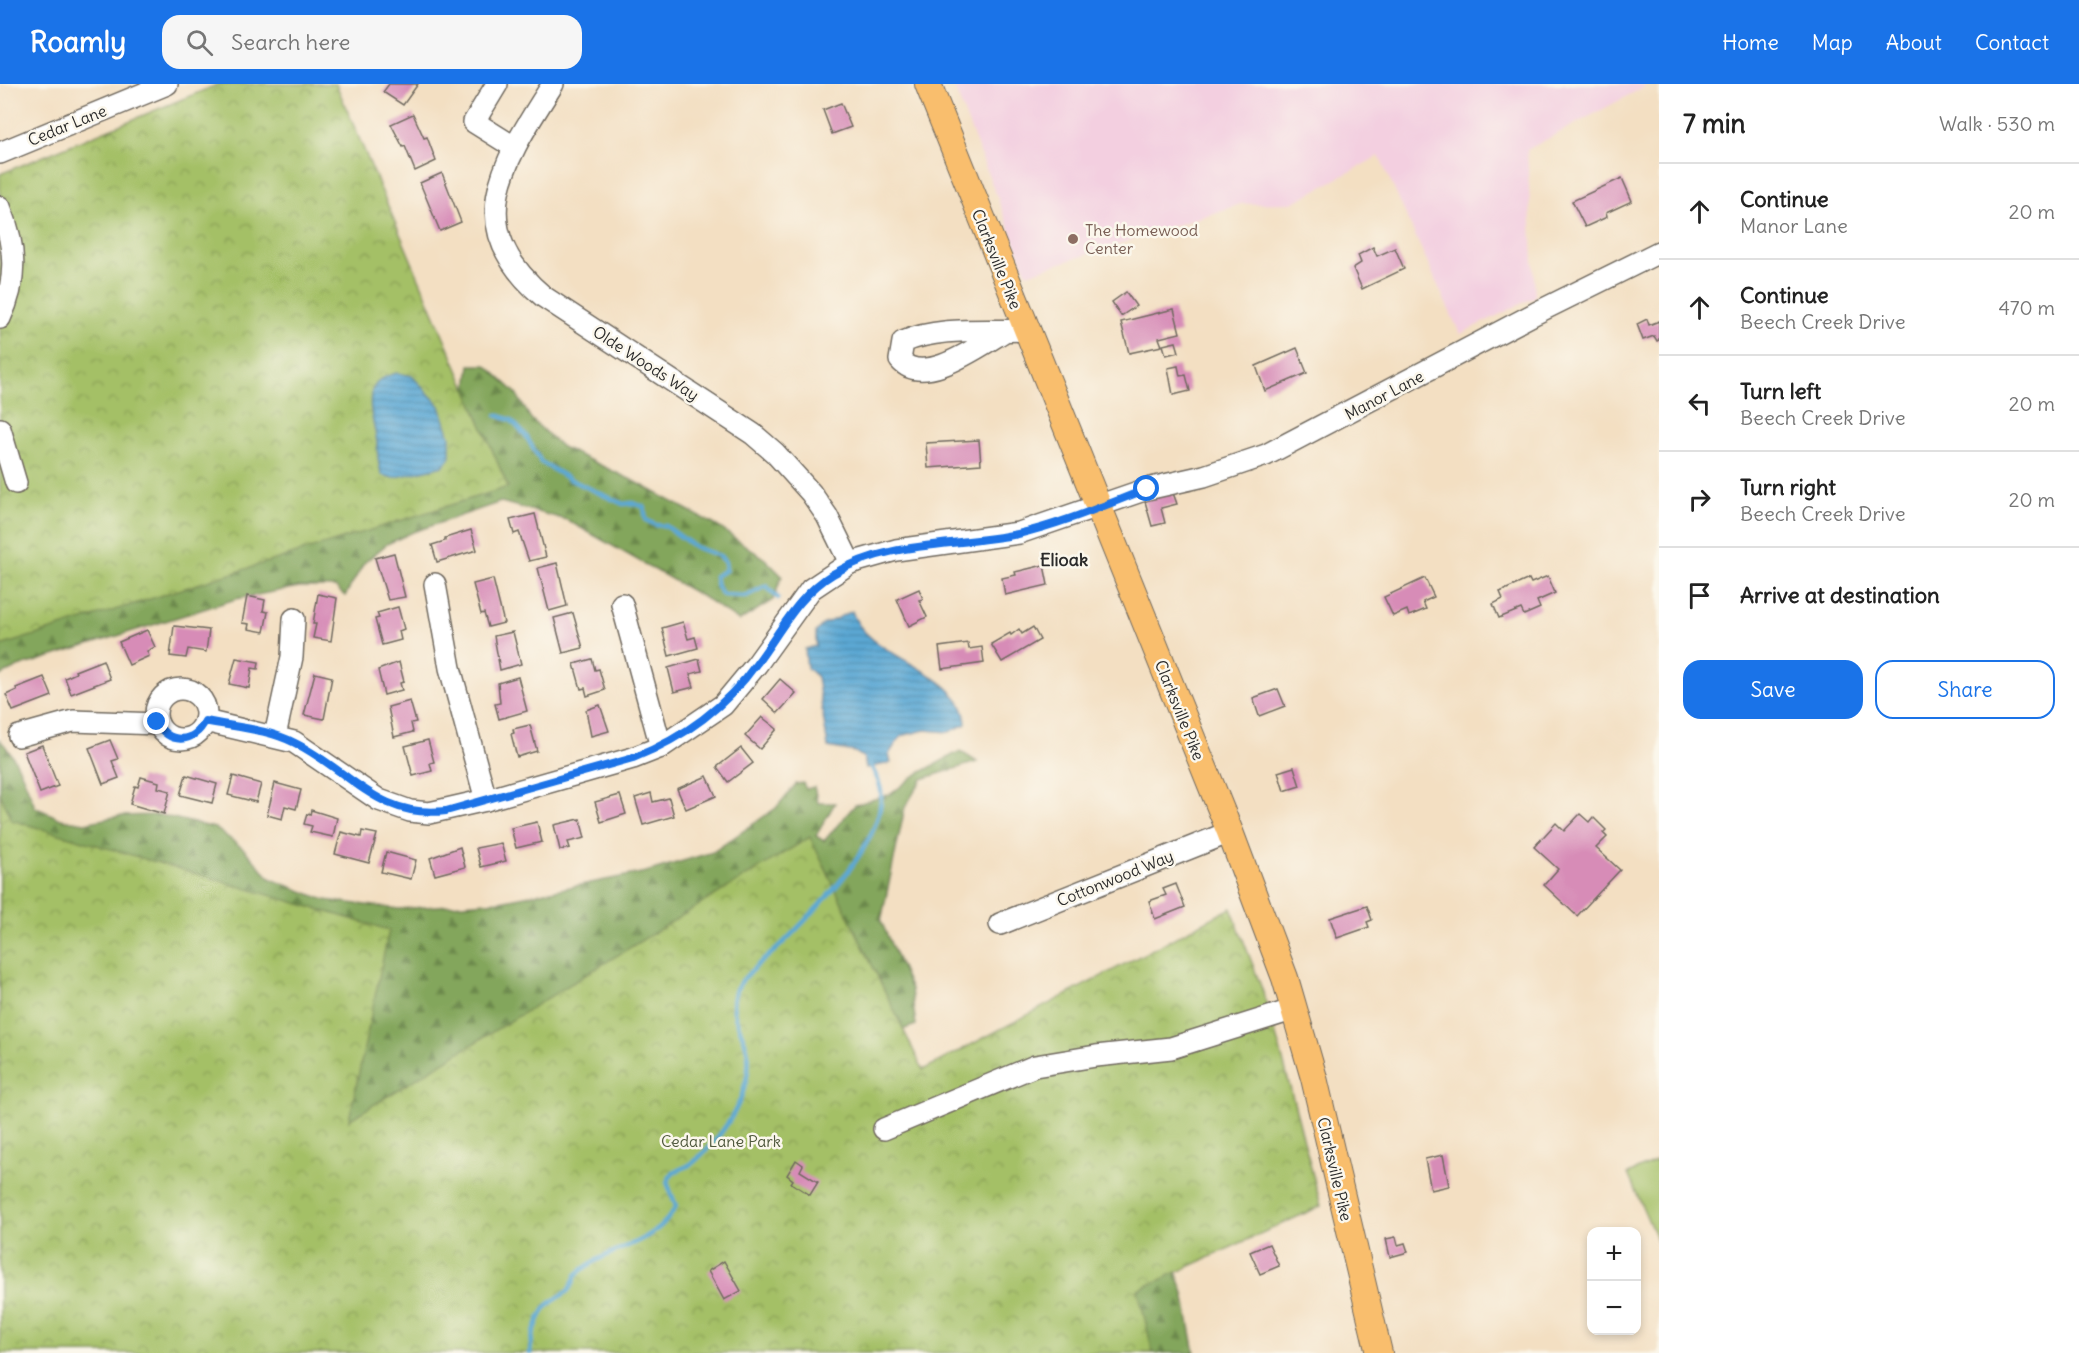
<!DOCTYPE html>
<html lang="en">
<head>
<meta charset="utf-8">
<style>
  body { margin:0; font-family:Delius,sans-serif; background:#f6f6f6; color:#222 }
  .controls { position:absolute; right:18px; bottom:18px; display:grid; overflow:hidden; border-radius:12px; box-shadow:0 3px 9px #0003 }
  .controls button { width:54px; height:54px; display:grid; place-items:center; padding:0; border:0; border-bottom:2px solid #e0e0e0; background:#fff; color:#222; font:30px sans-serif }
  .stop { position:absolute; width:18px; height:18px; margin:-14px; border:4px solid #1a73e8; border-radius:50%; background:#fff }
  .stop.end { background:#1a73e8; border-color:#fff; box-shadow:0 2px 6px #0008 }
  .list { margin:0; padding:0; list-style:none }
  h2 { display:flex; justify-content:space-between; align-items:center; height:78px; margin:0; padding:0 24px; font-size:26px }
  h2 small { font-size:20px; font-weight:400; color:#767676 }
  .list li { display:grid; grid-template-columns:39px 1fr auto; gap:18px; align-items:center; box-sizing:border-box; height:96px; padding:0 24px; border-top:2px solid #e0e0e0 }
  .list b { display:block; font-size:22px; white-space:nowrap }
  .list p { margin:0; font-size:20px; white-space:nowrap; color:#767676 }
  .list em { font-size:20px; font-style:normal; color:#767676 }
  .actions { display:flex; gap:12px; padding:18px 24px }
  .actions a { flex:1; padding:14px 0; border:2px solid #1a73e8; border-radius:18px; text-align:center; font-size:21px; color:#1a73e8 }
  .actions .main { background:#1a73e8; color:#fff }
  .icon { flex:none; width:33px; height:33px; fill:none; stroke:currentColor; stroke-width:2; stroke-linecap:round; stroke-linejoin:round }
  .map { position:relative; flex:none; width:1659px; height:1269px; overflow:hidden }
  header { display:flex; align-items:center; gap:36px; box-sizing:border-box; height:84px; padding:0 30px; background:#1a73e8; color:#fff }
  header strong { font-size:28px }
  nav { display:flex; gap:33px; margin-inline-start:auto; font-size:21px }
  .search { width:420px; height:54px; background:#f6f6f6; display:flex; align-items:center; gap:15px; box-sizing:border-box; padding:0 21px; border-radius:18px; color:#767676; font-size:22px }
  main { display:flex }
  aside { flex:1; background:#fff }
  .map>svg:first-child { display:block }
  .built { fill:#f3cfe0 }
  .grass { fill:#a4c066; stroke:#687648; stroke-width:1.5 }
  .forest { fill:url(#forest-firs); stroke:#576843; stroke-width:1.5 }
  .park { fill:url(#park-crowns); stroke:#687648; stroke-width:1.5 }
  .water { fill:url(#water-rules); stroke:#436a80; stroke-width:1.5 }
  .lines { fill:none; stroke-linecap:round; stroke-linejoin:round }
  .stream { stroke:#5ba8d4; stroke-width:4.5 }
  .building { fill:#d78cb7 }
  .minor-casing { stroke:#716a60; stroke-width:24 }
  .major-casing { stroke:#716a60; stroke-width:28 }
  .minor { stroke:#fff; stroke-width:21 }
  .major { stroke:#f9be6d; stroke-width:26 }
  .route { stroke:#1a73e8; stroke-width:8 }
  .education-dot { fill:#8d6e63; stroke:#fbf7ec; stroke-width:2 }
  .labels { text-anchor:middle; stroke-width:5; stroke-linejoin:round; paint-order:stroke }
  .street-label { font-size:16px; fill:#2b2b2b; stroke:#fbf7ec }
  .education-label { font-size:16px; fill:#785e54; stroke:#fbf7ec; text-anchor:start }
  .park-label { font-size:16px; fill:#4f583d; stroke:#fbf7ec }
  .neighbourhood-label { font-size:18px; font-weight:bold; fill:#2b2b2b; stroke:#fbf7ec }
</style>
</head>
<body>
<header>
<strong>Roamly</strong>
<div class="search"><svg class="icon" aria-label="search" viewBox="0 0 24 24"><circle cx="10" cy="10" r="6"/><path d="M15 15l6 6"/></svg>Search here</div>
<nav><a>Home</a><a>Map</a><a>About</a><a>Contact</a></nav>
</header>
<main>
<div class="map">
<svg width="1659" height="1269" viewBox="0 0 1659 1269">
  <defs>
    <pattern id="forest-firs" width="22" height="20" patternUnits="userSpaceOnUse" patternTransform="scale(1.5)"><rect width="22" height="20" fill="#83a65b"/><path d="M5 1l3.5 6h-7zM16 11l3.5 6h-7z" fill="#6b874b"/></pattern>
    <pattern id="park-crowns" width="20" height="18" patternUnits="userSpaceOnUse" patternTransform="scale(1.5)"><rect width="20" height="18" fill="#a4c066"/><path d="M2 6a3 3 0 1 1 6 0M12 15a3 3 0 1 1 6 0" fill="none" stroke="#869c54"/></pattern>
    <pattern id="water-rules" width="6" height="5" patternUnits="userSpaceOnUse" patternTransform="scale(1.5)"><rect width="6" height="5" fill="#5ba8d4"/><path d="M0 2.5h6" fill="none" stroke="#4b89ac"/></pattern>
  </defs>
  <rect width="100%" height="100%" fill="#fbf7ec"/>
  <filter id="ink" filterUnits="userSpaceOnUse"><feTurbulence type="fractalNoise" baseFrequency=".0167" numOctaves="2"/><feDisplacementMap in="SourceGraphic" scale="12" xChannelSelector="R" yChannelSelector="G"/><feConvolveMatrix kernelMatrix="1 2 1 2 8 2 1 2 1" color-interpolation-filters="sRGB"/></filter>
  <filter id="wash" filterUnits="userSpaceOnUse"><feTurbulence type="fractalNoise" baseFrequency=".008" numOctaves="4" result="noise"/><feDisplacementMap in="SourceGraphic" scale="24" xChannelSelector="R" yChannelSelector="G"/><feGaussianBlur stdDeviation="1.35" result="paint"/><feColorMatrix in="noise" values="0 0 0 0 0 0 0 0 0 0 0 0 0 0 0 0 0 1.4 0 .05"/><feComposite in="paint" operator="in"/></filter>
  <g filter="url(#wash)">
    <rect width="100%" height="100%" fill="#f3dfc2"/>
    <polygon class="built" points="953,0 1644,0 1644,3 1527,66 1535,213 1460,250 1379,72 1292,119 1241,120 1027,190"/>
    <polygon class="grass" points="1659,1076 1659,1161 1628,1090"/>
    <g class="forest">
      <polygon points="470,281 486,281 516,309 531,335 562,363 636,398 717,442 765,475 782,492 773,516 739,537 708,516 567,436 501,418 413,448 387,460 364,479 345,512 335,503 299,503 236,515 18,583 0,592 0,535 464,326"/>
      <path d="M0,656C18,675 26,699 35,723L61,735L85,739L119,732L160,731L215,744L244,765L271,795L325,816L399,825L500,817L646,788L713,768L776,724L796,700L803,699L806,705L814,703L818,719H835L816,752L824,757L855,721L891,710L914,692L960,667L977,678L922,695L905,723L881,837L911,906L916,941L0,1269Z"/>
      <polygon points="1174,1182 1184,1209 1195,1269 1000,1269"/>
    </g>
    <g class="park">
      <polygon points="219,0 336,0 508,403 0,562 0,90"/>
      <polygon points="0,709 11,736 389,846 349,1036 810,753 923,986 1231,824 1262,905 1280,965 1321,1122 1138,1206 1153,1269 0,1269"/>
    </g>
    <g class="water">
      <path d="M397,289L412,292L440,322L450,353V373L443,382L393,394L382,391C377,379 378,371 377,359C373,329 357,298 397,289Z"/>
      <path d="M852,527C866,576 963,584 966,640L949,648L925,646L901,652L889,670L891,679L866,684L864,674L855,668L828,663L817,593L807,584L805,565L816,562V548L822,541Z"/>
    </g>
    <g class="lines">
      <g class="stream">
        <polyline points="496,331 511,336 526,352 541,378 569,395 623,420 633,419 644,423 646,436 656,441 666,442 695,463 720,472 725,478 726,486 715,492 717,503 723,511 746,512 766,502 778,514"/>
        <path d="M530,1269C531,1254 538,1232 548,1221C562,1208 569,1213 576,1191C606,1162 656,1163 676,1122L667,1098C675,1082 684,1087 695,1077C718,1056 739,1028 746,997C748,990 749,978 748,970C745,946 723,926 739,901C750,884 768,874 782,860C817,825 885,759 881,707C880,697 873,686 869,678"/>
      </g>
    </g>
    <g id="blocks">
      <g class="building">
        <polygon points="389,0 418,0 403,21 383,8"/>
        <polygon points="841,19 851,43 832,50 823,26"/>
        <polygon points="413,30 424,54 427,53 436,77 415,87 405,62 403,63 391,40"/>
        <polygon points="442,89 461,138 440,147 420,99"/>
        <polygon points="1622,94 1632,117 1606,129 1607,133 1585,143 1572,117"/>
        <polygon points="1373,163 1377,172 1395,164 1404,185 1362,205 1353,184 1361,179 1358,171"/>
        <polygon points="1126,208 1136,222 1121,232 1112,218"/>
        <polygon points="1174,225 1180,249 1159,254 1162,262 1129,269 1121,238"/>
        <polygon points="1647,235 1649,241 1659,237 1659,256 1657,257 1654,252 1643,256 1637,240"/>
        <polygon points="1176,258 1179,268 1166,271 1163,261"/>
        <polygon points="1297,264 1307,289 1265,307 1256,282"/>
        <polygon points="1178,282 1180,292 1186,291 1190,307 1173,311 1168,284"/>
        <polygon points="979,356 981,380 928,384 926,359"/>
        <polygon points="1172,406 1177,420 1161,424 1165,439 1152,442 1144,414"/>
        <polygon points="535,430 546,473 529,477 519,448 514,450 510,436"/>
        <polygon points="471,446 477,466 437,478 432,461 445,457 445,454"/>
        <polygon points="394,469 405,513 388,516 375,474"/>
        <polygon points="557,479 567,522 549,527 538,484"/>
        <polygon points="1044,481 1048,501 1005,511 1002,494 1016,491 1015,488"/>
        <polygon points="1548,492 1555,509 1537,517 1540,524 1524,531 1521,525 1499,534 1493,520 1503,515 1500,508 1529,495 1531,499"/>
        <polygon points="1425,494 1434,513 1423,518 1426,525 1409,532 1407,526 1393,532 1384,513"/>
        <polygon points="493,495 504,539 488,543 484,529 481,530 473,500"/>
        <polygon points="919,505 923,515 919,516 927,533 909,542 897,515"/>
        <polygon points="318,510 337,514 331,557 313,554 316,540 313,540"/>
        <polygon points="247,512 265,516 263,527 268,528 264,548 248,545 249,540 242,539"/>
        <polygon points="398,523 404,545 399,547 401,556 382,561 375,535 379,534 377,529"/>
        <polygon points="573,529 583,564 563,569 554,534"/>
        <polygon points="683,538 688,555 695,553 698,564 669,572 662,544"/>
        <polygon points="174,542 209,546 206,568 188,565 186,574 170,572"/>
        <polygon points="1033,543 1040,556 1002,578 991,560 1010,549 1011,551 1019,545 1022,550"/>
        <polygon points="147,546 155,563 147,567 149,572 129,581 119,558"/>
        <polygon points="513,548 521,580 500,586 494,552"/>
        <polygon points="968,559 969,565 982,563 984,579 942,585 939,563"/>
        <polygon points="236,574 259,578 258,585 252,584 249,604 229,600"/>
        <polygon points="592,575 595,586 599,585 605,606 587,612 585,604 581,605 574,580"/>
        <polygon points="699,575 702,587 690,590 694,603 674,608 668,584"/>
        <polygon points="103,576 110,595 71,610 65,594 76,589 75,587"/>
        <polygon points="399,578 404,598 400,599 402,606 384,611 378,586"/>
        <polygon points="315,589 332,593 324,635 304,631"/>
        <polygon points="44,593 52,612 13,627 6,611 17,606 16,604"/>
        <polygon points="518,593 527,627 499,635 495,620 500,619 498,599"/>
        <polygon points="780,595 796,609 778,629 763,615"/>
        <polygon points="1278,605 1285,622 1259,632 1253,614"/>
        <polygon points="410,617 416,638 411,639 413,648 394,653 388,623"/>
        <polygon points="600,621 609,647 591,652 586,626"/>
        <polygon points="762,633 777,645 760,665 745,652"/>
        <polygon points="530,641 537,667 517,673 511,650 514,649 513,645"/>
        <polygon points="110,656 118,675 112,677 119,694 103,700 89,664"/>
        <polygon points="428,656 434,678 430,679 432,687 413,692 405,662"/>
        <polygon points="42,661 58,702 40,709 24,668"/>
        <polygon points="741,664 753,679 728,698 717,683"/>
        <polygon points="1294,683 1300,702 1284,707 1278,688"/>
        <polygon points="186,691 217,700 212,719 180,711"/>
        <polygon points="233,692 261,700 256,718 228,711"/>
        <polygon points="707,692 716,712 686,725 677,705"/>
        <polygon points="141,693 159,698 158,704 170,707 164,730 130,720 135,702 138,703"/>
        <polygon points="275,699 301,706 296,725 285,722 282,735 267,731"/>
        <polygon points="651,709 653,718 669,714 674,732 643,741 635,714"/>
        <polygon points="620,711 626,730 601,738 595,718"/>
        <polygon points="311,726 337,734 333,753 310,748 312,742 304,740 307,730 310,731"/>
        <polygon points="1580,730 1589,738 1593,733 1606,746 1603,749 1607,753 1596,764 1620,786 1577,832 1544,801 1558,785 1534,763 1556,739 1564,747"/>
        <polygon points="580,735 585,754 568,758 570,764 560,766 554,741"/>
        <polygon points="537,738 542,758 516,764 511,744"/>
        <polygon points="362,747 377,750 369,779 335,770 341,748 361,753"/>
        <polygon points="501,759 506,777 481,783 476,764"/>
        <polygon points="460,763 465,783 435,791 430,774"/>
        <polygon points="386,768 416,776 411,795 381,788"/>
        <polygon points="1176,800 1185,823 1155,835 1149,817 1166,811 1163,805"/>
        <polygon points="1367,822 1372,836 1367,838 1369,843 1337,854 1330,834"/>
        <polygon points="1443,1071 1449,1102 1431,1106 1425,1075"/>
        <polygon points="796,1076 803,1081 800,1087 818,1098 810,1111 791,1099 793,1096 787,1091"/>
        <polygon points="1396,1153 1398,1161 1405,1159 1408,1168 1390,1173 1386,1155"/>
        <polygon points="1269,1160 1279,1182 1260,1190 1250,1168"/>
        <polygon points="724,1177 741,1207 724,1216 708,1187"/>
      </g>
    </g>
  </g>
  <g filter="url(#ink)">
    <use href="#blocks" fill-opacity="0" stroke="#716a60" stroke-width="1.5"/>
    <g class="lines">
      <g class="minor-casing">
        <g id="minor">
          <polyline points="497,0 474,38 514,63"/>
          <path d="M553,0C505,76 458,141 544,213L753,350L775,369L811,409L827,432L850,479"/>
          <polyline points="0,69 167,0"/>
          <path d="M0,123C16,162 18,196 0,234"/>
          <path d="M1005,247C980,261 924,304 900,276L903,258C940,242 987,248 1026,246"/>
          <polyline points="0,345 16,399"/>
          <polyline points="435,500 450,584 486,716"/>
          <polyline points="622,520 661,663"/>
          <circle cx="181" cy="630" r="25"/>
          <polyline points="205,637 294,658 379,716 410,727 429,729 486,716 633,674 661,663 723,621 757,580 811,505 850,479 896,466 1019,449 1147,405 1204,392 1266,371 1536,229 1659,168"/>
          <polyline points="19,652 73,637 158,640"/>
          <polyline points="275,652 292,573 294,535"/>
          <polyline points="1000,840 1230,748"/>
          <polyline points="884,1045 1035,982 1096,972 1171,964 1295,925"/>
        </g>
      </g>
      <g class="major-casing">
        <polyline id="major" points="928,0 1230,748 1285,894 1314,994 1379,1269"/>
      </g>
      <use href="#minor" class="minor"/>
      <use href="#major" class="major"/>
    </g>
  </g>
  <g class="lines" filter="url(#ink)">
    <path class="route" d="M157,638C168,661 194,660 205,637C234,643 268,645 295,659C350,686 377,735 446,727L633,674C684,654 725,624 757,579C781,547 798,511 833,490C888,456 956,463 1018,450C1062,440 1105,421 1147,405"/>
  </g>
  <circle class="education-dot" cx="1073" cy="155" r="6"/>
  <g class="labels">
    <g class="street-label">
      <text transform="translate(67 41) rotate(-22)" y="6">Cedar Lane</text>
      <text transform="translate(997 175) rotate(68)" y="6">Clarksville Pike</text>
      <text transform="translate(646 279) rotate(33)" y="6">Olde Woods Way</text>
      <text transform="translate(1384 311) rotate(-28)" y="6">Manor Lane</text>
      <text transform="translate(1180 626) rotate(68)" y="6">Clarksville Pike</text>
      <text transform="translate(1115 794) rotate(-22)" y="6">Cottonwood Way</text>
      <text transform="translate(1335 1085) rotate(77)" y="6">Clarksville Pike</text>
    </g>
    <g class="education-label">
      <text x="1085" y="152">The Homewood<tspan x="1085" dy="18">Center</tspan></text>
    </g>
    <g class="park-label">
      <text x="721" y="1063">Cedar Lane Park</text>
    </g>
    <g class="neighbourhood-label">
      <text x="1064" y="482">Elioak</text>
    </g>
  </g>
</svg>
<div class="controls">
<button>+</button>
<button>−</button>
</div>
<div class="stop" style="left:1147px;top:405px"></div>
<div class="stop end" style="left:157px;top:638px"></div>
</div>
<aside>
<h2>7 min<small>Walk · 530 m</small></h2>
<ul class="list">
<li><svg class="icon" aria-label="ahead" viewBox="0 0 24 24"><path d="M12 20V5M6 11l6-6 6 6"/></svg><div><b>Continue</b><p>Manor Lane</p></div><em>20 m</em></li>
<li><svg class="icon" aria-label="ahead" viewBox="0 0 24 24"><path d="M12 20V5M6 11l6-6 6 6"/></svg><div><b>Continue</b><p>Beech Creek Drive</p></div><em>470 m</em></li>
<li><svg class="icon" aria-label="left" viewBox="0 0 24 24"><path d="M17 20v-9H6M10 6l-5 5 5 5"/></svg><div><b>Turn left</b><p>Beech Creek Drive</p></div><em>20 m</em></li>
<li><svg class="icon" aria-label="right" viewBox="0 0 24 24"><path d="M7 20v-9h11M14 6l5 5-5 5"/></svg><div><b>Turn right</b><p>Beech Creek Drive</p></div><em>20 m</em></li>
<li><svg class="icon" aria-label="arrive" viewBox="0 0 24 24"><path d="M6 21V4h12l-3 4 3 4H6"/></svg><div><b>Arrive at destination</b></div></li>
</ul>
<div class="actions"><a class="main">Save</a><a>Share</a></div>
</aside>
</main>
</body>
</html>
